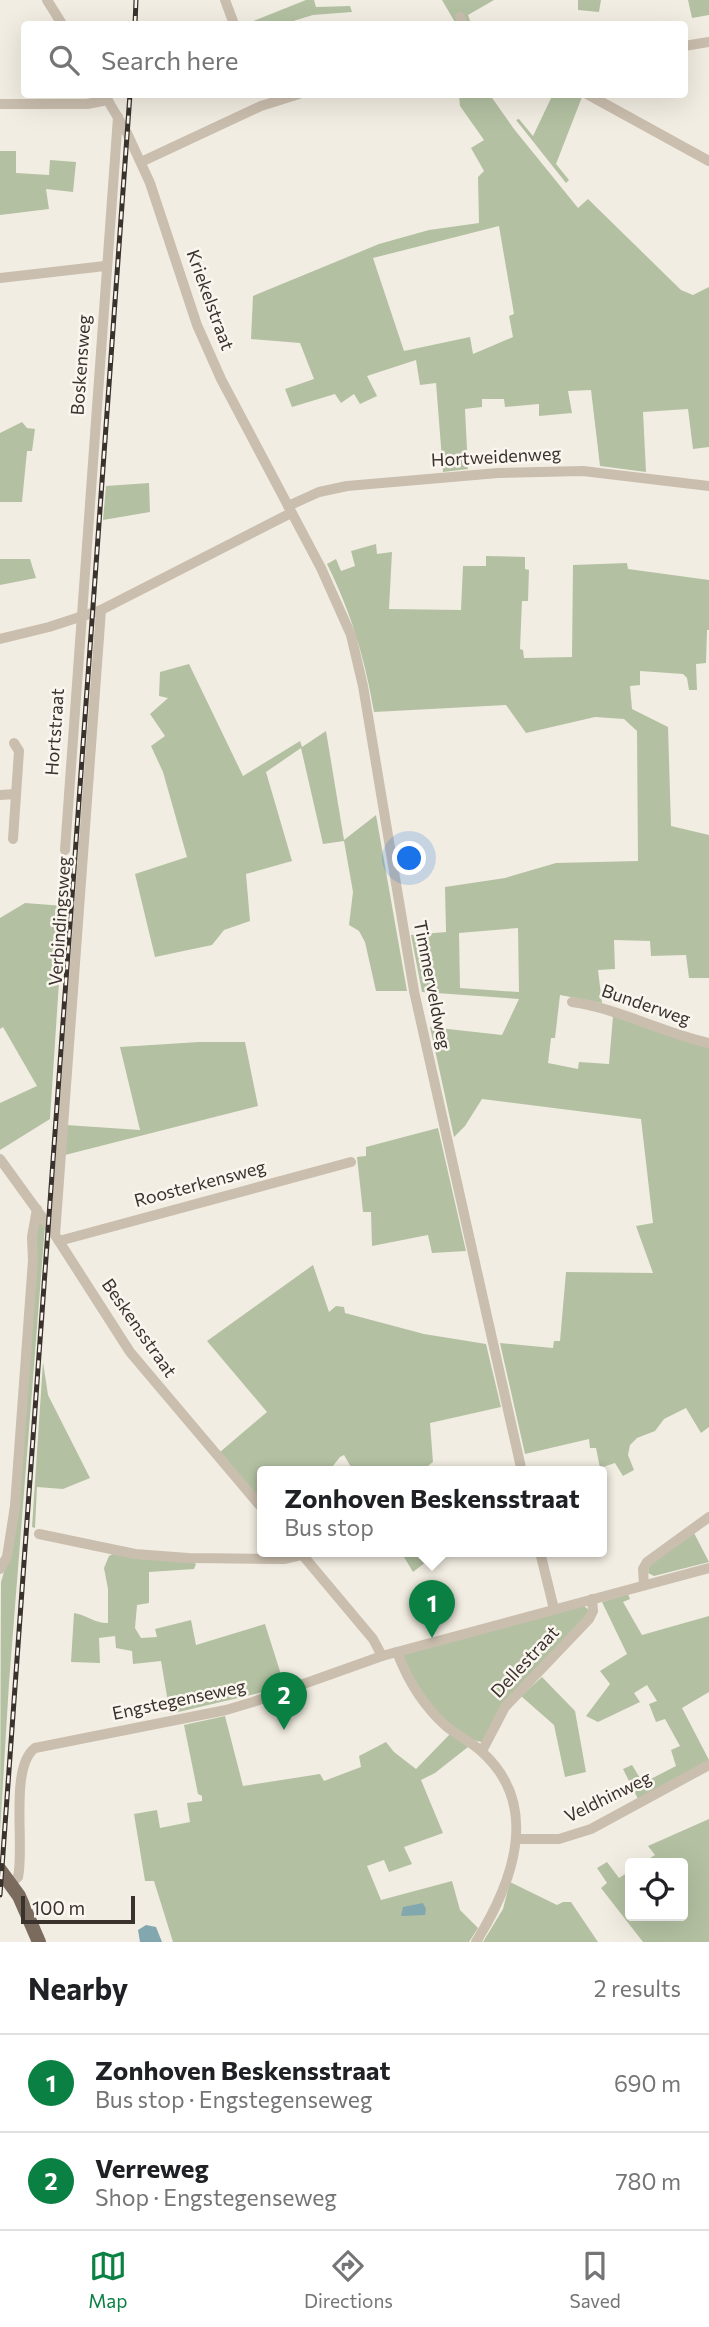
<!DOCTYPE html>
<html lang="en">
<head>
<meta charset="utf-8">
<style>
  body { margin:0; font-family:Commissioner,sans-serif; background:#f2f2f2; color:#202124 }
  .controls { position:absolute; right:21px; bottom:21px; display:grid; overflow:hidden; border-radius:7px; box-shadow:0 7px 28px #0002 }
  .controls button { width:63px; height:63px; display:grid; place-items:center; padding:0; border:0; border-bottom:2px solid #e0e0e0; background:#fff; color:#202124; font:35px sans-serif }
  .scale { position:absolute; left:21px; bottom:18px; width:114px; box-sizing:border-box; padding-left:7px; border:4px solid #3a322c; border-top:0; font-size:19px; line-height:24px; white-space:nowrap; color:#3a322c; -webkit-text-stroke:5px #faf6ef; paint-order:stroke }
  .you { position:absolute; left:410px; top:859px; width:24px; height:24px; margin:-18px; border:5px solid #fff; border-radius:50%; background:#1a73e8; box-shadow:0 0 0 10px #1a73e833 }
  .badge { display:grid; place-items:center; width:46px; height:46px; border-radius:50%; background:#0b8043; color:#fff; font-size:23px; font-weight:700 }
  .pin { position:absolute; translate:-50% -58px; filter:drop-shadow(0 2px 4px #0008) }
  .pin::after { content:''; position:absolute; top:37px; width:24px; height:21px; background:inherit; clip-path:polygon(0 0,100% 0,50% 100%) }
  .popup { position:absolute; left:257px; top:1466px; width:350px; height:91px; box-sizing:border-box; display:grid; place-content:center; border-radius:7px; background:#fff; filter:drop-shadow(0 2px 5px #0005); font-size:23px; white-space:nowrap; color:#757577 }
  .popup b { font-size:26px; color:#202124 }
  .popup::after { content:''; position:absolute; left:50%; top:100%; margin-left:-14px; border:14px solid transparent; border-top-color:#fff }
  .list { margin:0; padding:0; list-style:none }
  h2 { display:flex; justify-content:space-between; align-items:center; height:91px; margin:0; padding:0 28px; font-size:30px }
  h2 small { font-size:23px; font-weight:400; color:#757577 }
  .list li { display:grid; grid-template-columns:46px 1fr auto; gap:21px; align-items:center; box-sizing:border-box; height:98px; padding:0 28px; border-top:2px solid #e0e0e0 }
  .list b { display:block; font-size:26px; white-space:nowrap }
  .list p { margin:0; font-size:23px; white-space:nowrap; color:#757577 }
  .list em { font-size:23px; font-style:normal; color:#757577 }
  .icon { flex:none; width:38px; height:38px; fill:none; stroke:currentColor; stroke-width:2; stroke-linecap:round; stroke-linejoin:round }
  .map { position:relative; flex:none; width:709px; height:1942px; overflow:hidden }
  .search { position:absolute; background:#fff; box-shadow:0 7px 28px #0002; left:21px; right:21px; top:21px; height:77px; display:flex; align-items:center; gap:18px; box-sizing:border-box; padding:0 24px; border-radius:7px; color:#757577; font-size:26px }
  .sheet { height:287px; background:#fff }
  nav { display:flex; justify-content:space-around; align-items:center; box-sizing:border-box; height:98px; border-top:2px solid #e0e0e0; background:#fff; font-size:19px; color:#757577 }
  nav a { display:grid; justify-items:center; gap:4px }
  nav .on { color:#0b8043 }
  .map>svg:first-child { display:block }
  .green { fill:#b3c1a2; fill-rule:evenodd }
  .water { fill:#83a7ae }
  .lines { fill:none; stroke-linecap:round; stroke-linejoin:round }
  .minor { stroke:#cabeae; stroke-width:10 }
  .major { stroke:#7a6b5e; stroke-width:14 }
  .rail-casing { stroke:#3a322c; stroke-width:5 }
  .rail { stroke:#faf6ef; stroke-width:2.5; stroke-dasharray:8; stroke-linecap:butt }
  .labels { text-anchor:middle; stroke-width:5; stroke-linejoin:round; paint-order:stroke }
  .street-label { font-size:18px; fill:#3a322c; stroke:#faf6ef }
</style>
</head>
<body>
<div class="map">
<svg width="709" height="1942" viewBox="0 0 709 1942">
  <rect width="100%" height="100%" fill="#f2ede2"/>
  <g class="green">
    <polygon points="306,0 314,0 316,7 350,6 352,12 313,15 290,22 290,24 246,24"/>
    <polygon points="442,0 494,0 468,15 471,24 456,24"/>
    <polygon points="578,0 601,0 599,12 578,10"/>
    <polygon points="688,0 709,0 709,15 692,18"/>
    <polygon points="553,94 582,97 556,164 569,180 566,183 516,120 519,119 533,136"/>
    <path d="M459,95H490L514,129L578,208L588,199L681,290L693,295L709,287V447L693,449L688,409L643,412L646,472L600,466L591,390L568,391L572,413L539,416V404L505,407L504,399H482V407L465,409L468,469L443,472L436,383L420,385L416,360L367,376L377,396L360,404L354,394L341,403L335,394L292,407L285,389L314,379L300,343L251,339L253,296L379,244L429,230L479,223L478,177L484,171L471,148L484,140L460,106ZM499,226L514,314L509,316L513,337L473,354L470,337L404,351L373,258Z"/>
    <polygon points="0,151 16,151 16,173 49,175 50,160 76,162 73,192 46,189 49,209 0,215"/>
    <polygon points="22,422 27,428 35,429 32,451 27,451 22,502 0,502 0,433"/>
    <polygon points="149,483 150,512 103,520 106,486"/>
    <path d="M376,544L377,554L392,552L389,609L461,610L463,566H486V556L525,557V569L529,570L528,601H522L520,649L523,650L524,658L572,657L573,565L627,563L628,569L709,580V630H707L706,663L696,664L697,690H689L687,678L683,674L640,671V685L630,686L632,709L668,727L671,826L709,835V978H689L686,955L651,956L650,941L614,940L615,969L598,970L602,1003L560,995L555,1038H551L548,1063L578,1069L579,1062L609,1064L613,1016L709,1046V1427L701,1433L686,1408L664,1419L655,1431L637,1438L630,1445L628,1455L634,1470L623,1476L615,1463L600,1468L596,1448H590L589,1439L525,1454L500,1343L553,1348L554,1341H560L566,1272L653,1273L636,1226L653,1223L641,1119L482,1099L465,1126L454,1137L430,1027L502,1035L519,999L422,992L411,935L446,932L445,887L505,878L556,863L638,861L637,731L624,719L595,717L526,733L506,705L374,712C365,659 351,612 327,564L336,559L341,571L355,566L351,551ZM518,928L519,992L460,988L459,933Z"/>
    <polygon points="0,559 30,559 36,578 0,585"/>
    <polygon points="189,664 243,776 300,741 302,747 326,731 344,840 376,815 407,991 376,991 365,942 359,931 349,925 353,892 344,841 323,844 301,748 266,772 292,861 246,874 250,921 224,930 212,945 155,957 135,874 187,857 163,772 151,746 165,736 150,714 168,698 159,696 160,672"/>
    <polygon points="25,903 64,906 50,1119 0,1150 0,1103 37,1086 3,1027 0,1029 0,918"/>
    <polygon points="199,1042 245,1042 258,1106 65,1155 66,1125 140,1130 120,1047"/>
    <polygon points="438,1128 466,1251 432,1253 428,1235 372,1246 371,1212 363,1212 357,1157 366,1156 366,1147"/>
    <polygon points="38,1220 45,1226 9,1683 0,1832 1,1582 4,1572"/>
    <polygon points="313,1265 329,1312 336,1306 344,1307 345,1313 424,1334 486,1344 501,1407 430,1423 433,1462 420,1472 354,1472 344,1455 340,1457 328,1472 262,1472 262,1501 220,1452 267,1412 207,1341"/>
    <polygon points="43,1362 48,1395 90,1478 63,1489 37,1487 35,1528 32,1527"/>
    <polygon points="694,1533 709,1562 654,1576 648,1573 649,1565"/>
    <polygon points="401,1552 420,1552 426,1562 413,1572"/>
    <path d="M113,1554L140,1559L193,1562L196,1564L194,1569L149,1572V1603L137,1605L135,1628L141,1638L157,1637L155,1629L191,1620L196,1645L265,1624L285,1687L170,1714L161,1661L133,1664L132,1651L116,1648L115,1636L99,1638L100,1663L71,1662L74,1613C86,1615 97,1624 108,1623V1589L104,1568L109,1556Z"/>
    <polygon points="628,1594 630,1599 623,1602 642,1635 709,1616 709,1692 682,1708 709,1760 638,1799 623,1769 632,1765 643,1783 676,1766 671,1750 680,1746 665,1719 656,1722 649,1704 657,1701 647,1685 634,1693 640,1702 598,1722 586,1716 610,1684 600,1671 627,1654 602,1602"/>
    <path d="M584,1606L590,1611L504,1704L482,1742C461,1741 422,1698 411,1679C408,1673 406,1665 403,1658L404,1654Z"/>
    <polygon points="542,1677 575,1711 586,1772 565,1777 554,1725 521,1696"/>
    <polygon points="225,1716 243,1786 320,1774 324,1781 361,1767 359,1756 386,1742 394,1752 416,1769 450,1734 468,1747 435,1773 421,1780 443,1833 404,1847 412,1864 389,1872 384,1860 367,1866 381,1900 452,1881 460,1910 478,1928 469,1942 173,1942 154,1881 145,1881 134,1814 157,1810 160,1828 190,1822 187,1803 202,1801 202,1796 198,1794 184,1725"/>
    <polygon points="709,1819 709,1942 643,1942 601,1888 607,1883 597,1868 607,1862 619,1878 630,1871 630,1916 683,1916 683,1863 642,1863 655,1855 648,1846"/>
    <polygon points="510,1882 557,1905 563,1902 571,1902 598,1942 483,1942 503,1909"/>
  </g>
  <g class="water">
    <polygon points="423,1903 426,1909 425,1915 401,1916 403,1907"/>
    <polygon points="146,1925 156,1927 162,1942 140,1942 138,1930"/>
  </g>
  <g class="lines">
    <g class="minor">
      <polyline points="47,0 62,24"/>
      <polyline points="225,0 234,24"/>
      <polyline points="460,17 463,24"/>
      <polyline points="684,46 709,42"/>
      <polyline points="104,94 127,133 150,183 197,325 221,379 321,568 351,635 363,686 414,991 522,1472"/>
      <polyline points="587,94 709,161"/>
      <polyline points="0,104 87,104 108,100"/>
      <polyline points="141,162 261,106 299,94"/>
      <polyline points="0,278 105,266"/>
      <polyline points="288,506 319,492 347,486 498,473 583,471 709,486"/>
      <polyline points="0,639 49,627 101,610 291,513"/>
      <polyline points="0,795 16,794"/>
      <polyline points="13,839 19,751 14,743"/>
      <polyline points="65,850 118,117"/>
      <path d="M572,1002C617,1008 663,1033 709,1043"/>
      <polyline points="0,1159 55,1235 130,1352 262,1508"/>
      <polyline points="55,1235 101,610"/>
      <polyline points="59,1241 351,1162"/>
      <polyline points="39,1534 135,1554 188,1558 285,1559 302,1555"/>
      <polyline points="300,1552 373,1639 382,1656"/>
      <polyline points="540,1552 554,1609"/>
      <polyline points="0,1569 7,1557 15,1506 33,1260 32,1237 37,1209"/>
      <polyline points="644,1585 643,1569 647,1562 709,1517"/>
      <path d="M397,1652C408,1681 423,1706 447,1727C458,1736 472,1742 482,1752C542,1806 512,1884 476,1942"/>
      <polyline points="482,1751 505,1707 589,1619 593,1611 592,1599"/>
      <polyline points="517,1839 559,1839 591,1829 709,1765"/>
      <path d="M11,1883L18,1877C25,1847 9,1767 35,1748L226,1710L253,1702L382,1656L709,1568"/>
    </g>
    <polyline class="major" points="0,1870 19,1896 39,1942"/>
    <g class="rail-casing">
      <g id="rail">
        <polyline points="135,24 136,0"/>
        <polyline points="0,1895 130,94"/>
      </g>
    </g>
    <use href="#rail" class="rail"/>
  </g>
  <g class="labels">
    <g class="street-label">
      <text transform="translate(210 300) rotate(70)" y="6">Kriekelstraat</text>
      <text transform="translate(81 365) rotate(-86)" y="6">Boskensweg</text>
      <text transform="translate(496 457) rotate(-3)" y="6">Hortweidenweg</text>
      <text transform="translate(55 732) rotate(-86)" y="6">Hortstraat</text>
      <text transform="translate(60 921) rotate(-86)" y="6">Verbindingsweg</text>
      <text transform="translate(432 985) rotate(79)" y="6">Timmerveldweg</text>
      <text transform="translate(646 1005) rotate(19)" y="6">Bunderweg</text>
      <text transform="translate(200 1184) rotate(-15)" y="6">Roosterkensweg</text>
      <text transform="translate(139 1328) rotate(55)" y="6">Beskensstraat</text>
      <text transform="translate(525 1662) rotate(-47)" y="6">Dellestraat</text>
      <text transform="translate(179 1700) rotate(-12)" y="6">Engstegenseweg</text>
      <text transform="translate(608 1797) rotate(-26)" y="6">Veldhinweg</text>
    </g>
  </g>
</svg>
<div class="controls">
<button><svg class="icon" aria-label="locate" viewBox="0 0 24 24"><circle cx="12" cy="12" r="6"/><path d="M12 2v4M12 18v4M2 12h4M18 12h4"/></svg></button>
</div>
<div class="scale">100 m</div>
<div class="you"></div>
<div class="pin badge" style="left:432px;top:1638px">1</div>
<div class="popup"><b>Zonhoven Beskensstraat</b>Bus stop</div>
<div class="pin badge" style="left:284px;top:1730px">2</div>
<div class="search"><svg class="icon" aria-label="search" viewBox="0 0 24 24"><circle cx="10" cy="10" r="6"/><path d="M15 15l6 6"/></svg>Search here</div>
</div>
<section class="sheet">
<h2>Nearby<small>2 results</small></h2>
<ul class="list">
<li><span class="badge">1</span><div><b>Zonhoven Beskensstraat</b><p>Bus stop · Engstegenseweg</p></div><em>690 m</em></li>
<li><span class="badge">2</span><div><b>Verreweg</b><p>Shop · Engstegenseweg</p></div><em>780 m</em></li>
</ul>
</section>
<nav>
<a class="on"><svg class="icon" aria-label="map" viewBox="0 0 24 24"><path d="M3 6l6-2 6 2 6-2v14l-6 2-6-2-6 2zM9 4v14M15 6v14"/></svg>Map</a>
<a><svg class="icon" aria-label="directions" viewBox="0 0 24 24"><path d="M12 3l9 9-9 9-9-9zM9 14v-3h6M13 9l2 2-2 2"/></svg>Directions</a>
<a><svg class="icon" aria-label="saved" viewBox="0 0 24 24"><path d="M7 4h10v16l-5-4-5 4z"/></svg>Saved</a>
</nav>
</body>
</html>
